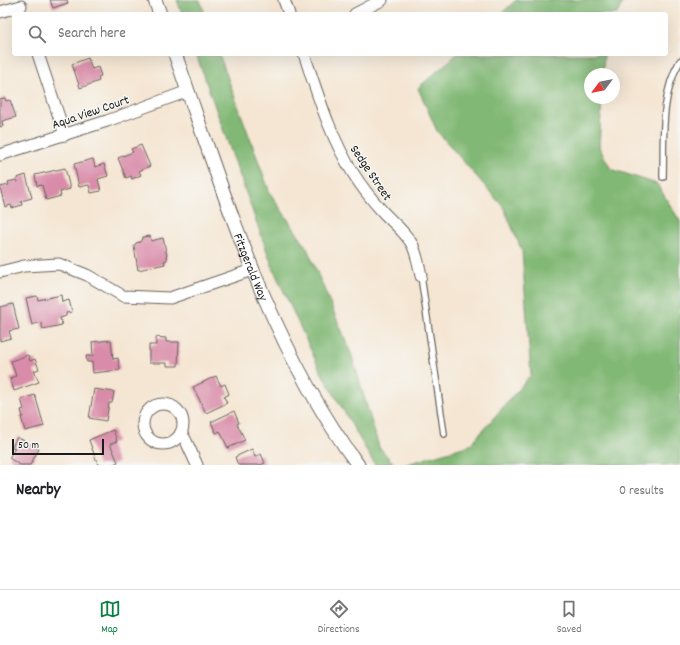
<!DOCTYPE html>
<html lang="en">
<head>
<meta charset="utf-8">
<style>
  body { margin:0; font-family:Dekko,sans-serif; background:#f2f2f2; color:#202124 }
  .compass { position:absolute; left:584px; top:68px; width:36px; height:36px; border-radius:50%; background:#fff; box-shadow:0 4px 16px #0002; rotate:238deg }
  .scale { position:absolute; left:12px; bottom:10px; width:92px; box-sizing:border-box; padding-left:4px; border:2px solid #1c1c1c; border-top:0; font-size:11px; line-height:14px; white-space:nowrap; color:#1c1c1c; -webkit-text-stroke:3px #f6f6f2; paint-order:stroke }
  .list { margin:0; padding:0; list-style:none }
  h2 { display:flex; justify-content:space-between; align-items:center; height:52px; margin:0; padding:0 16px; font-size:17px }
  h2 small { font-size:13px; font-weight:400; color:#757577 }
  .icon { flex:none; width:22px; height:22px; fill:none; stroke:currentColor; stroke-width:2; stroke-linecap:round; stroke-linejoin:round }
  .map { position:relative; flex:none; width:680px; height:465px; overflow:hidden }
  .search { position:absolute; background:#fff; box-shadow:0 4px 16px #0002; left:12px; right:12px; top:12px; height:44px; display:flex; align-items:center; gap:10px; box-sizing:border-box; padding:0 14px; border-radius:4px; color:#757577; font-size:15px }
  .sheet { height:124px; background:#fff }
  nav { display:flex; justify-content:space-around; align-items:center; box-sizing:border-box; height:56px; border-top:1px solid #e0e0e0; background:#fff; font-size:11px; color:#757577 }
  nav a { display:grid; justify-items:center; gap:2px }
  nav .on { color:#0b8043 }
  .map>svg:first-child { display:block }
  .forest { fill:#81b875; stroke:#4e6a48 }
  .building { fill:#d98ca9 }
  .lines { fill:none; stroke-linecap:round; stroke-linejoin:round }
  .service-casing { stroke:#68635c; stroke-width:8 }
  .minor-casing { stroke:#68635c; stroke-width:13 }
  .tertiary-casing { stroke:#68635c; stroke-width:15 }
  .service { stroke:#fff; stroke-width:5.5 }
  .minor { stroke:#fff; stroke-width:11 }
  .tertiary { stroke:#fff; stroke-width:13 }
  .labels { text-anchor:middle; stroke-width:3; stroke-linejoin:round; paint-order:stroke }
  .street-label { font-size:13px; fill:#1c1c1c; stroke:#f6f6f2 }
</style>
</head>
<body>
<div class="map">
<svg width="680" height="465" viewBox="0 0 680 465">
  <rect width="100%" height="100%" fill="#f6f6f2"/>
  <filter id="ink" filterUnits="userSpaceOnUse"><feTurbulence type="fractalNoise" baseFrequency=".025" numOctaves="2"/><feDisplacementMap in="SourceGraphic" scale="8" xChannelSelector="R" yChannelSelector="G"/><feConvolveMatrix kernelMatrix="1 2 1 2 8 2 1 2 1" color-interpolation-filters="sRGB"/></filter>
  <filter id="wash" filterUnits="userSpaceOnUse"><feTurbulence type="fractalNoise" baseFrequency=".012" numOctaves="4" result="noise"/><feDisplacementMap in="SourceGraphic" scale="16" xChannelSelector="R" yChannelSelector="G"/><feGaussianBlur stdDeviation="0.9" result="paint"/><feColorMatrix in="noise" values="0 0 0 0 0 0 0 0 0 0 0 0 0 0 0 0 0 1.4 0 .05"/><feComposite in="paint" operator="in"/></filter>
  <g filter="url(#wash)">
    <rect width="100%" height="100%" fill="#f5e6d3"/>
    <g class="forest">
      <polygon points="177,0 200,0 205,14 182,14"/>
      <polygon points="516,0 624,0 617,14 501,14"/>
      <polygon points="196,54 219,54 270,193 307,248 351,353 379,447 395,465 375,465 320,370 273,268"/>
      <polygon points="457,54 604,54 603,74 590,74 590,98 602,98 599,147 611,169 657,184 680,221 680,465 404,465 470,445 531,375 522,251 504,208 437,131 418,88"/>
    </g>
    <g id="blocks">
      <g class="building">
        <polygon points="50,0 67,0 68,3 53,8"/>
        <polygon points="88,58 92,69 98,67 101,76 98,77 99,81 80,88 72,64"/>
        <polygon points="5,98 6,101 10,100 16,117 2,121 3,126 0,127 0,99"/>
        <polygon points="141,145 150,166 139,171 141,175 132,179 131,176 126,178 118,158 133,152 131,149"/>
        <polygon points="93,159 95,167 104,164 108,176 98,179 101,191 91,193 89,185 79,187 74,164"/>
        <polygon points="65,168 70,189 60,192 61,196 46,200 42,185 37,186 35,175"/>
        <polygon points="26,175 32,198 21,201 22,205 12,208 11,205 5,207 0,187 9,185 8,182 16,180 17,182 18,182 17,178"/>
        <polygon points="150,236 151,241 163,238 167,256 166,256 167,260 164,261 165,264 138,270 134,246 136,243 140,242 143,237"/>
        <polygon points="61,295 62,302 69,300 72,312 66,313 66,316 60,318 62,325 43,329 41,322 32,325 26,298 37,296 38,300"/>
        <polygon points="13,304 19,329 9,331 11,338 0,341 0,307"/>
        <polygon points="156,337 166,338 166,342 179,342 178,366 167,366 167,363 149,363 149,345 156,345"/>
        <polygon points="111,340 113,359 118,358 120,370 93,373 92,362 87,362 86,356 93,356 92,342"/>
        <polygon points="28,355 30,361 35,359 39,369 34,371 39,382 14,391 10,378 16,376 11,361"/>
        <polygon points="216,376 221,386 225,384 229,394 224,397 227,403 206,413 193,387"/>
        <polygon points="94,389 114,392 112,403 109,403 106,421 89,418"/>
        <polygon points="35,395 44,426 25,431 21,417 23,417 21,410 24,409 21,399"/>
        <polygon points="234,411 239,423 237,424 245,440 228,448 220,431 216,433 211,422"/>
        <polygon points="113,430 117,441 110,444 118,462 112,465 98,465 89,440"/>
        <polygon points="17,437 39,449 30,465 20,465 9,458 15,448 12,447"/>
        <polygon points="252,449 255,457 261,454 265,463 260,465 238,465 235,457"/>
      </g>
    </g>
  </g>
  <g filter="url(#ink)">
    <use href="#blocks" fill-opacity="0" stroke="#68635c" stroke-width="1"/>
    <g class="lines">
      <g class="service-casing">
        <g id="service">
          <path d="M663,177C664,138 660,95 680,61"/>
          <polyline points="421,276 444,434"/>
        </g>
      </g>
      <g class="minor-casing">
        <g id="minor">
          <polyline points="284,0 289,14"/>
          <polyline points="0,12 21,6"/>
          <polyline points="355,14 382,0"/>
          <polyline points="38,54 65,135"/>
          <path d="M304,54C318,95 330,136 353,173C361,186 372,200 383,212C393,223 406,232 413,246C417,256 419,265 421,276"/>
          <polyline points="0,155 107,121 188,91"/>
          <polyline points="0,272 24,266 59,264 87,275 123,296 170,298 252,270"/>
          <circle cx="163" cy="424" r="20"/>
          <polyline points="181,432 186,441 197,465"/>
        </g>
      </g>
      <g class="tertiary-casing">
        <g id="tertiary">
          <polyline points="155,0 160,14"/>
          <path id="s1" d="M175,54C225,195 268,343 358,465"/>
        </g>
      </g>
      <use href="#service" class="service"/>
      <use href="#minor" class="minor"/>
      <use href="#tertiary" class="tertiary"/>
    </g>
  </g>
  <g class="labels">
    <g class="street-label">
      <text transform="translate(90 111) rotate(-19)" y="5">Aqua View Court</text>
      <text transform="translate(372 172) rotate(56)" y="5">Sedge Street</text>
      <text dy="5" stroke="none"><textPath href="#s1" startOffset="226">Fitzgerald Way</textPath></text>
    </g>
  </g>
</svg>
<svg class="compass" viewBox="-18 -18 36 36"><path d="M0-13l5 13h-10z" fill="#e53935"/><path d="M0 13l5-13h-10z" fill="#757577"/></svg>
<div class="scale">50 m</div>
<div class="search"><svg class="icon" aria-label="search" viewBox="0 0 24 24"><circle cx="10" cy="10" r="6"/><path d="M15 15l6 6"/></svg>Search here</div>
</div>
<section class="sheet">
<h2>Nearby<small>0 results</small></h2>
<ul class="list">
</ul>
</section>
<nav>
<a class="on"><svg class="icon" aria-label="map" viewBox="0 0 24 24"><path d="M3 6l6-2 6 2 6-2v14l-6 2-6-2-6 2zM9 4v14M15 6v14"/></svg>Map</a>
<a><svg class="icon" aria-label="directions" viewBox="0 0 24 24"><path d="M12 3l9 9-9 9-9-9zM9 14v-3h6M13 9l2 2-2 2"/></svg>Directions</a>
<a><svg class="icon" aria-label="saved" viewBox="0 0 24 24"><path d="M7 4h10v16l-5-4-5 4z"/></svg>Saved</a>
</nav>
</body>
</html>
